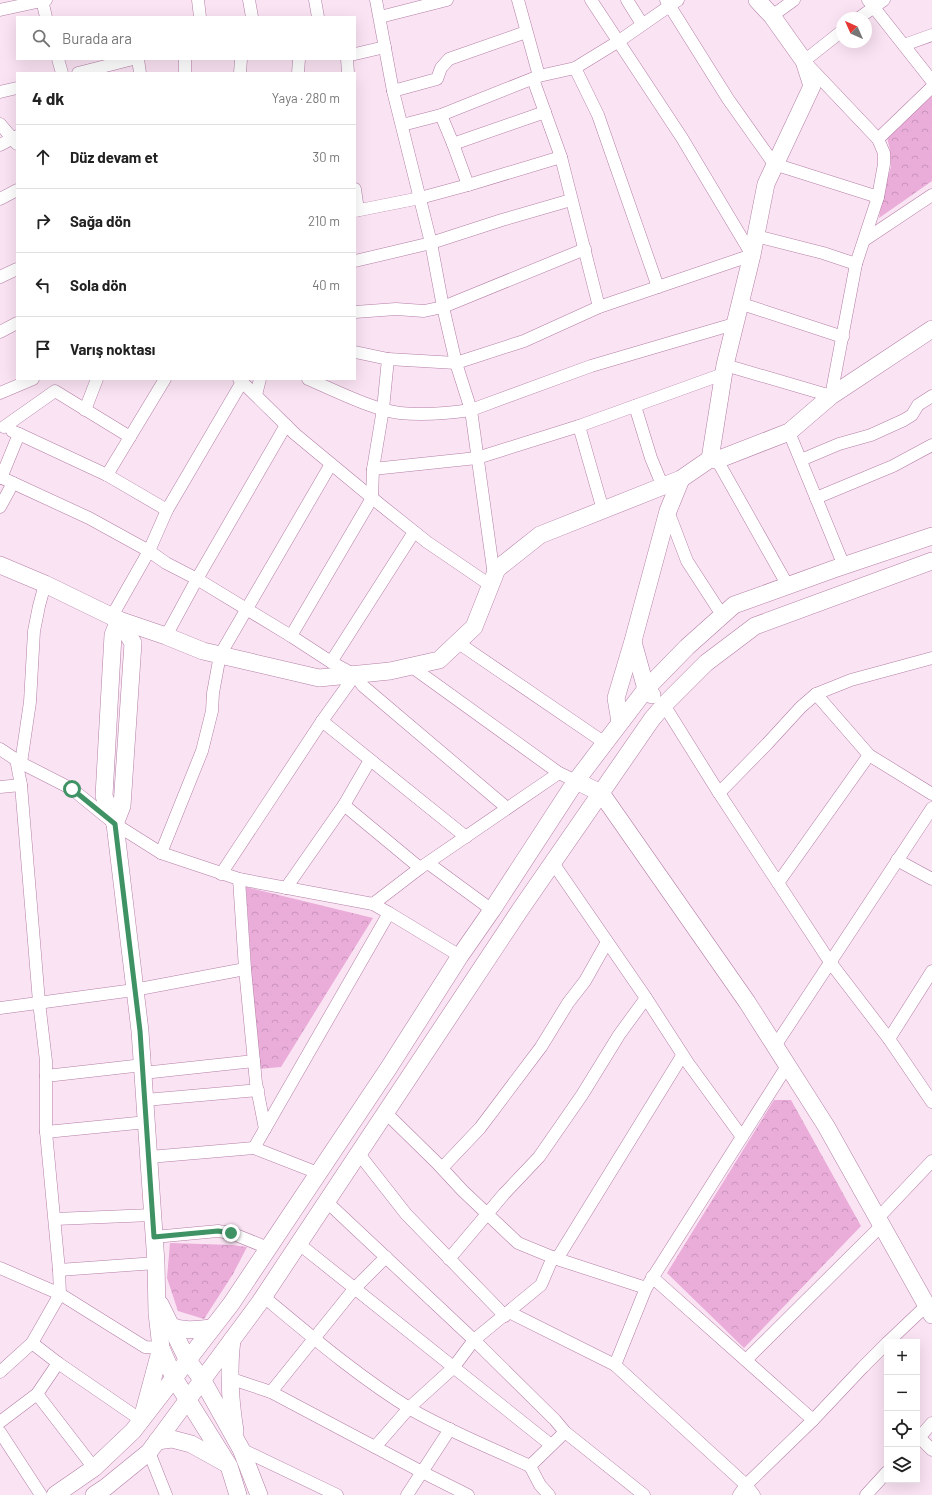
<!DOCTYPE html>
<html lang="tr">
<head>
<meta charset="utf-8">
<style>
  body { margin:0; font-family:Barlow,sans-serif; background:#f6f6f6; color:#222 }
  .controls { position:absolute; right:12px; bottom:12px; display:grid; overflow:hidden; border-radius:0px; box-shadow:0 4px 16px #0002 }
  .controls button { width:36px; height:36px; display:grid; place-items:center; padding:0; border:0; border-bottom:1px solid #e0e0e0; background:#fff; color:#222; font:20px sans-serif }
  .compass { position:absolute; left:836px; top:12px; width:36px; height:36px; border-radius:50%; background:#fff; box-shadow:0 4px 16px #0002; rotate:315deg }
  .stop { position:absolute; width:12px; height:12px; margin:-9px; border:3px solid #3f9264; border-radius:50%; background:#fff }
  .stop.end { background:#3f9264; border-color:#fff; box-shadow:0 1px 4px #0008 }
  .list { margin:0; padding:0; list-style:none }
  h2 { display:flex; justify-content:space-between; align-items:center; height:52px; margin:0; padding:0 16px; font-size:17px }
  h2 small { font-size:13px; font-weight:400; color:#767676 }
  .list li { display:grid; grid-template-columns:26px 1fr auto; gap:12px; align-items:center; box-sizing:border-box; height:64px; padding:0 16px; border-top:1px solid #e0e0e0 }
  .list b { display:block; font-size:15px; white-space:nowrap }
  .list em { font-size:13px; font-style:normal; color:#767676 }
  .icon { flex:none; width:22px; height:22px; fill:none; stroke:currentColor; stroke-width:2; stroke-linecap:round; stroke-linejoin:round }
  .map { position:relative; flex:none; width:932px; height:1495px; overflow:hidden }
  .search { position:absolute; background:#fff; box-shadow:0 4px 16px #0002; left:16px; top:16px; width:340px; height:44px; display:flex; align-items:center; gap:10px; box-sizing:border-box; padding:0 14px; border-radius:0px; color:#767676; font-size:15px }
  .panel { position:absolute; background:#fff; box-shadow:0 4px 16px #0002; left:16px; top:72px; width:340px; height:308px; border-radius:0px }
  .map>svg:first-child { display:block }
  .park { fill:url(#park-crowns) }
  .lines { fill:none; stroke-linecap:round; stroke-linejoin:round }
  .street-casing { stroke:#b47fa6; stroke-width:13 }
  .secondary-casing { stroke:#b47fa6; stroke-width:18 }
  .street { stroke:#fff; stroke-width:12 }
  .secondary { stroke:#fff; stroke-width:17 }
  .route { stroke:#3f9264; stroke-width:5 }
</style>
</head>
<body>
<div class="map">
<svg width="932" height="1495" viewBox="0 0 932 1495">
  <defs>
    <pattern id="park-crowns" width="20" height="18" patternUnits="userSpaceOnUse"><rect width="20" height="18" fill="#eaacd9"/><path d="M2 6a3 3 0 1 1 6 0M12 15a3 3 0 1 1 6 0" fill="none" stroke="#c994bb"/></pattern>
  </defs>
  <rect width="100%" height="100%" fill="#fae3f3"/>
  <g class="park">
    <polygon points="932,91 932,181 879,218 884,189 891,167 890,150 886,133"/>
    <polygon points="246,887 373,918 281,1067 258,1069"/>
    <polygon points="774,1100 791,1100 861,1226 744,1348 667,1273"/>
    <polygon points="170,1243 232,1245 247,1247 233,1274 204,1319 178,1311 167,1278"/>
  </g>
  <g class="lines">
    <g class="street-casing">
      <g id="street">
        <polyline points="42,0 46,17"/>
        <polyline points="198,0 200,17"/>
        <polyline points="249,0 252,17"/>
        <polyline points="315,0 318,17"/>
        <polyline points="376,0 393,91 431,243 443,307 456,363 471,410 494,576"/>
        <polyline points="518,0 539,76"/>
        <polyline points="627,0 642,24"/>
        <polyline points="666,0 728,99 774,164 878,197"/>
        <polyline points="868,0 932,81"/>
        <polyline points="0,10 46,0"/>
        <polyline points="772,16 794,0"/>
        <polyline points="380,17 447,0"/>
        <polyline points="859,18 884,0"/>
        <polyline points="904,45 932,35"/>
        <polyline points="355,54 385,47"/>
        <polyline points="58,59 62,73"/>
        <polyline points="138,59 140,73"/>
        <polyline points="347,59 348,73"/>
        <polyline points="575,68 598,115 658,287"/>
        <polyline points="78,73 133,59"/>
        <polyline points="185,73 185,59"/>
        <polyline points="240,73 241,59"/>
        <polyline points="298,73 299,59"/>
        <polyline points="533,79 561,157 599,307"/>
        <polyline points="393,91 437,79 441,68 449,59 526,32"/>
        <polyline points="0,92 17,88"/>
        <polyline points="441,115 453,144 468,185"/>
        <polyline points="0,124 17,144"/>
        <polyline points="402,125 441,115 539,76 575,68 619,41 678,0"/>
        <polyline points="878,139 932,87"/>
        <polyline points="453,144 545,112"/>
        <polyline points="0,145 17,136"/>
        <polyline points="355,189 358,210"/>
        <polyline points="0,199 17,190"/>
        <polyline points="355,211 420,198 468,185 561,157"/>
        <polyline points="756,236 823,253 856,264"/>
        <polyline points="866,239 932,195"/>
        <polyline points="355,261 431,243 502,220 571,200"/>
        <polyline points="0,277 17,269"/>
        <polyline points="739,303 843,337"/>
        <polyline points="355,312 396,309 424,311 443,307 585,249"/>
        <polyline points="0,332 17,323"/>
        <polyline points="355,352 388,359 456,363 524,341 599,307 752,255 682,138 591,0"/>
        <polyline points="725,365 831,396 856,264 878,197 884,164 884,153 878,139 804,61 842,31"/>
        <polyline points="239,379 295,434 382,506 427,542 490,585"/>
        <path d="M308,379C334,390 373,410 400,413C421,415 450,413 471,410L591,366L734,324"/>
        <polyline points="0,393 33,379"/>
        <polyline points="256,395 260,379"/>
        <polyline points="635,406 651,458 663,487"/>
        <polyline points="85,410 97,379"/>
        <polyline points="579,426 603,510"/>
        <polyline points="4,427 55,391 130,437"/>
        <polyline points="789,432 844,566"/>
        <polyline points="19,434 107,475 167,510"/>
        <polyline points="717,460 788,586"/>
        <polyline points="801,460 839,444 871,435 904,420 912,415 918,405 932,396"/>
        <polyline points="373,469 477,458 579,426 723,374"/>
        <polyline points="107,475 165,379"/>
        <polyline points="0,477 89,518 149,551 166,563 197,579 291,636 331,662 355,675 363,686 507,808"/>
        <polyline points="1,478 19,434 12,431"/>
        <polyline points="816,498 893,466 932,445"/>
        <polyline points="0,507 13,483"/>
        <polyline points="668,511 687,561 722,615"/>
        <polyline points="112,616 149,551 167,510 242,382"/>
        <polyline points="166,636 197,579 286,425"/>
        <polyline points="291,636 372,498 373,469 383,409 388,359"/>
        <polyline points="457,642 605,743"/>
        <polyline points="331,662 414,532"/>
        <polyline points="412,667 559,773"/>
        <polyline points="816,694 869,755 932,794"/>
        <polyline points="664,705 719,793 830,962 889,1039 932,1102"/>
        <polyline points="322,721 466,837"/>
        <polyline points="0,749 21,763 72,789 115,824 161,853 239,879 373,904 389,913 460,956"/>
        <polyline points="21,763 30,702 34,631 39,606 45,584"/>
        <polyline points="0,787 21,785"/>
        <polyline points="719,793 767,744 801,707 816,694 851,680 932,658"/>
        <polyline points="344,805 420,868"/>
        <polyline points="161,853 202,751 212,711 213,693 220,655 331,464"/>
        <polyline points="897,860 932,879"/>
        <polyline points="428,863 492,910"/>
        <polyline points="553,863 646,998 688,1063 742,1137"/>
        <polyline points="221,874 322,721 355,675"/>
        <polyline points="239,879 245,969 256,1083 265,1129"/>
        <polyline points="778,883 869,755"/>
        <polyline points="286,888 344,805 370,760"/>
        <polyline points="373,904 420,868 559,773 576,781"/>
        <polyline points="0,1008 134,990 245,969"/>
        <polyline points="889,1039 932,971"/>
        <polyline points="775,1046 932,808"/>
        <polyline points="143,1073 254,1061"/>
        <polyline points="46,1076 143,1065"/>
        <polyline points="145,1100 258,1090"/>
        <polyline points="386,1113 436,1162 463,1191 518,1243 557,1259 646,1288"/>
        <polyline points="46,1132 147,1122"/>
        <polyline points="254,1148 389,913"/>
        <polyline points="359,1154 406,1214 505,1316"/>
        <polyline points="149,1157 254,1148 318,1173"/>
        <polyline points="442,1168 480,1128 541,1047 568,1003 585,981 607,942"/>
        <polyline points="327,1202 474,1340 555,1420 565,1432 530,1466 540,1485 549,1495"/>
        <polyline points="878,1218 932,1161"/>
        <polyline points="55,1219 152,1215"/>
        <polyline points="154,1237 218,1231 231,1233 268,1248"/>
        <polyline points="299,1244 551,1445"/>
        <polyline points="449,1259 504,1194 539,1157 582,1095 619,1035 646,998"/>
        <polyline points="557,1259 682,1056"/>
        <polyline points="0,1268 60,1294 145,1347 161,1348"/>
        <polyline points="59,1270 156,1263"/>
        <polyline points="652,1277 813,1420"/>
        <path d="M264,1297C312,1337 360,1378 414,1411C451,1432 491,1448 530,1466"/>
        <polyline points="509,1312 615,1365 746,1485 754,1495"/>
        <polyline points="888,1342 926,1306"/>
        <polyline points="32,1343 58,1363 141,1420"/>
        <polyline points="746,1360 881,1226"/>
        <polyline points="615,1365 646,1288 787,1066"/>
        <polyline points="0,1372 32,1343 60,1294 59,1270 46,1132 46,1061 39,1002 21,785 16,759"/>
        <polyline points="229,1378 271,1392 422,1472 468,1495"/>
        <polyline points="271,1392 354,1289 386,1257"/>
        <polyline points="37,1394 94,1468"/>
        <polyline points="0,1422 37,1394 58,1363"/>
        <polyline points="0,1432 41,1495"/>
        <polyline points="565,1432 644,1495"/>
        <polyline points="920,1438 932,1450"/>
        <polyline points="917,1440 932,1423"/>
        <polyline points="375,1447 410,1407 453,1368 474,1340 541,1285 553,1257"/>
        <polyline points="241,1449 337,1495"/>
        <polyline points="149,1452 166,1495"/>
        <polyline points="407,1495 450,1429"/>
        <polyline points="739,1495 746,1485 813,1420 863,1367 887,1343"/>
        <polyline points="866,1495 887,1472"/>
      </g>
    </g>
    <g class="secondary-casing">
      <g id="secondary">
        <polyline points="710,459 725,365 752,255 766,184 812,86 804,61 772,16 757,0"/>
        <polyline points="0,565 45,584 119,620 166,636 203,651 319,678 390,671 439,660 474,627 497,569 540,535 681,479 710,459 717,460 789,432 831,396 932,329"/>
        <polyline points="119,620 113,635 104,796 115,824 140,1031 156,1263 157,1313 161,1348 174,1378 229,1466 238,1495"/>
        <polyline points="633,642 646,689 652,695"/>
        <polyline points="620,722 616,698 633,641 668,511 681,479"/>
        <polyline points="576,781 601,793 747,1002 826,1126 932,1315"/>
        <polyline points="115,824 122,806 133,643 119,620"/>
        <polyline points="160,1304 187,1359 203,1381 241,1449 259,1495"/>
        <path d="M171,1326C184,1332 198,1329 212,1328"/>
        <path d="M232,1340C228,1371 230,1400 235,1431"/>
        <polyline points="144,1411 161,1348"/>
        <polyline points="157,1441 172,1439 191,1444 227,1464"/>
        <polyline points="55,1495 94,1468 133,1431 231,1304 388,1069 460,956 492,910 576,781 646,689 687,647 734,605 834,569 932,536"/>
        <polyline points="94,1495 106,1487 149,1452 260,1302 520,910 652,719 664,705 706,663 755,626 932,561"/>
      </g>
    </g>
    <use href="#street" class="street"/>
    <use href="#secondary" class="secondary"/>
  </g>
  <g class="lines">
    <polyline class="route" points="72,789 115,824 140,1031 154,1237 218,1231 231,1233"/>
  </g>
</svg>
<div class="controls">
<button>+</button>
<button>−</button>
<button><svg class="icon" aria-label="locate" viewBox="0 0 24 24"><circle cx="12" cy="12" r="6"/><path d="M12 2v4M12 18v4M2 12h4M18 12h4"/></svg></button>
<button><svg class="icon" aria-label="layers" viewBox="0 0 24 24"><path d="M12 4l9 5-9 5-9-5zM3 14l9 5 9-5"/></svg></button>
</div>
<svg class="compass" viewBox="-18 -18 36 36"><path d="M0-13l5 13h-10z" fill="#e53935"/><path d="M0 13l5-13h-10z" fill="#767676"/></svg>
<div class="stop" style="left:72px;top:789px"></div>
<div class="stop end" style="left:231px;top:1233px"></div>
<div class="search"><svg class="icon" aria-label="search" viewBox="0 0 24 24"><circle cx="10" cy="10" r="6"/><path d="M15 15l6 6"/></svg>Burada ara</div>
<section class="panel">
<h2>4 dk<small>Yaya · 280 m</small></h2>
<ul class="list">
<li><svg class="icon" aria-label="ahead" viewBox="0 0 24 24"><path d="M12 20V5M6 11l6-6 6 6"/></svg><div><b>Düz devam et</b></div><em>30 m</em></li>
<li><svg class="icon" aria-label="right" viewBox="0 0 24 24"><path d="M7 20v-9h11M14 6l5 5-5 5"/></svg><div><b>Sağa dön</b></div><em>210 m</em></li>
<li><svg class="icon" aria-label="left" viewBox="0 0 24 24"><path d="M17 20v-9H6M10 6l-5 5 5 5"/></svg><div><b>Sola dön</b></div><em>40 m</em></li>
<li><svg class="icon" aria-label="arrive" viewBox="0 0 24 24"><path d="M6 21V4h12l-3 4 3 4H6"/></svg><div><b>Varış noktası</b></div></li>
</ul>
</section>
</div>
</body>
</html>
